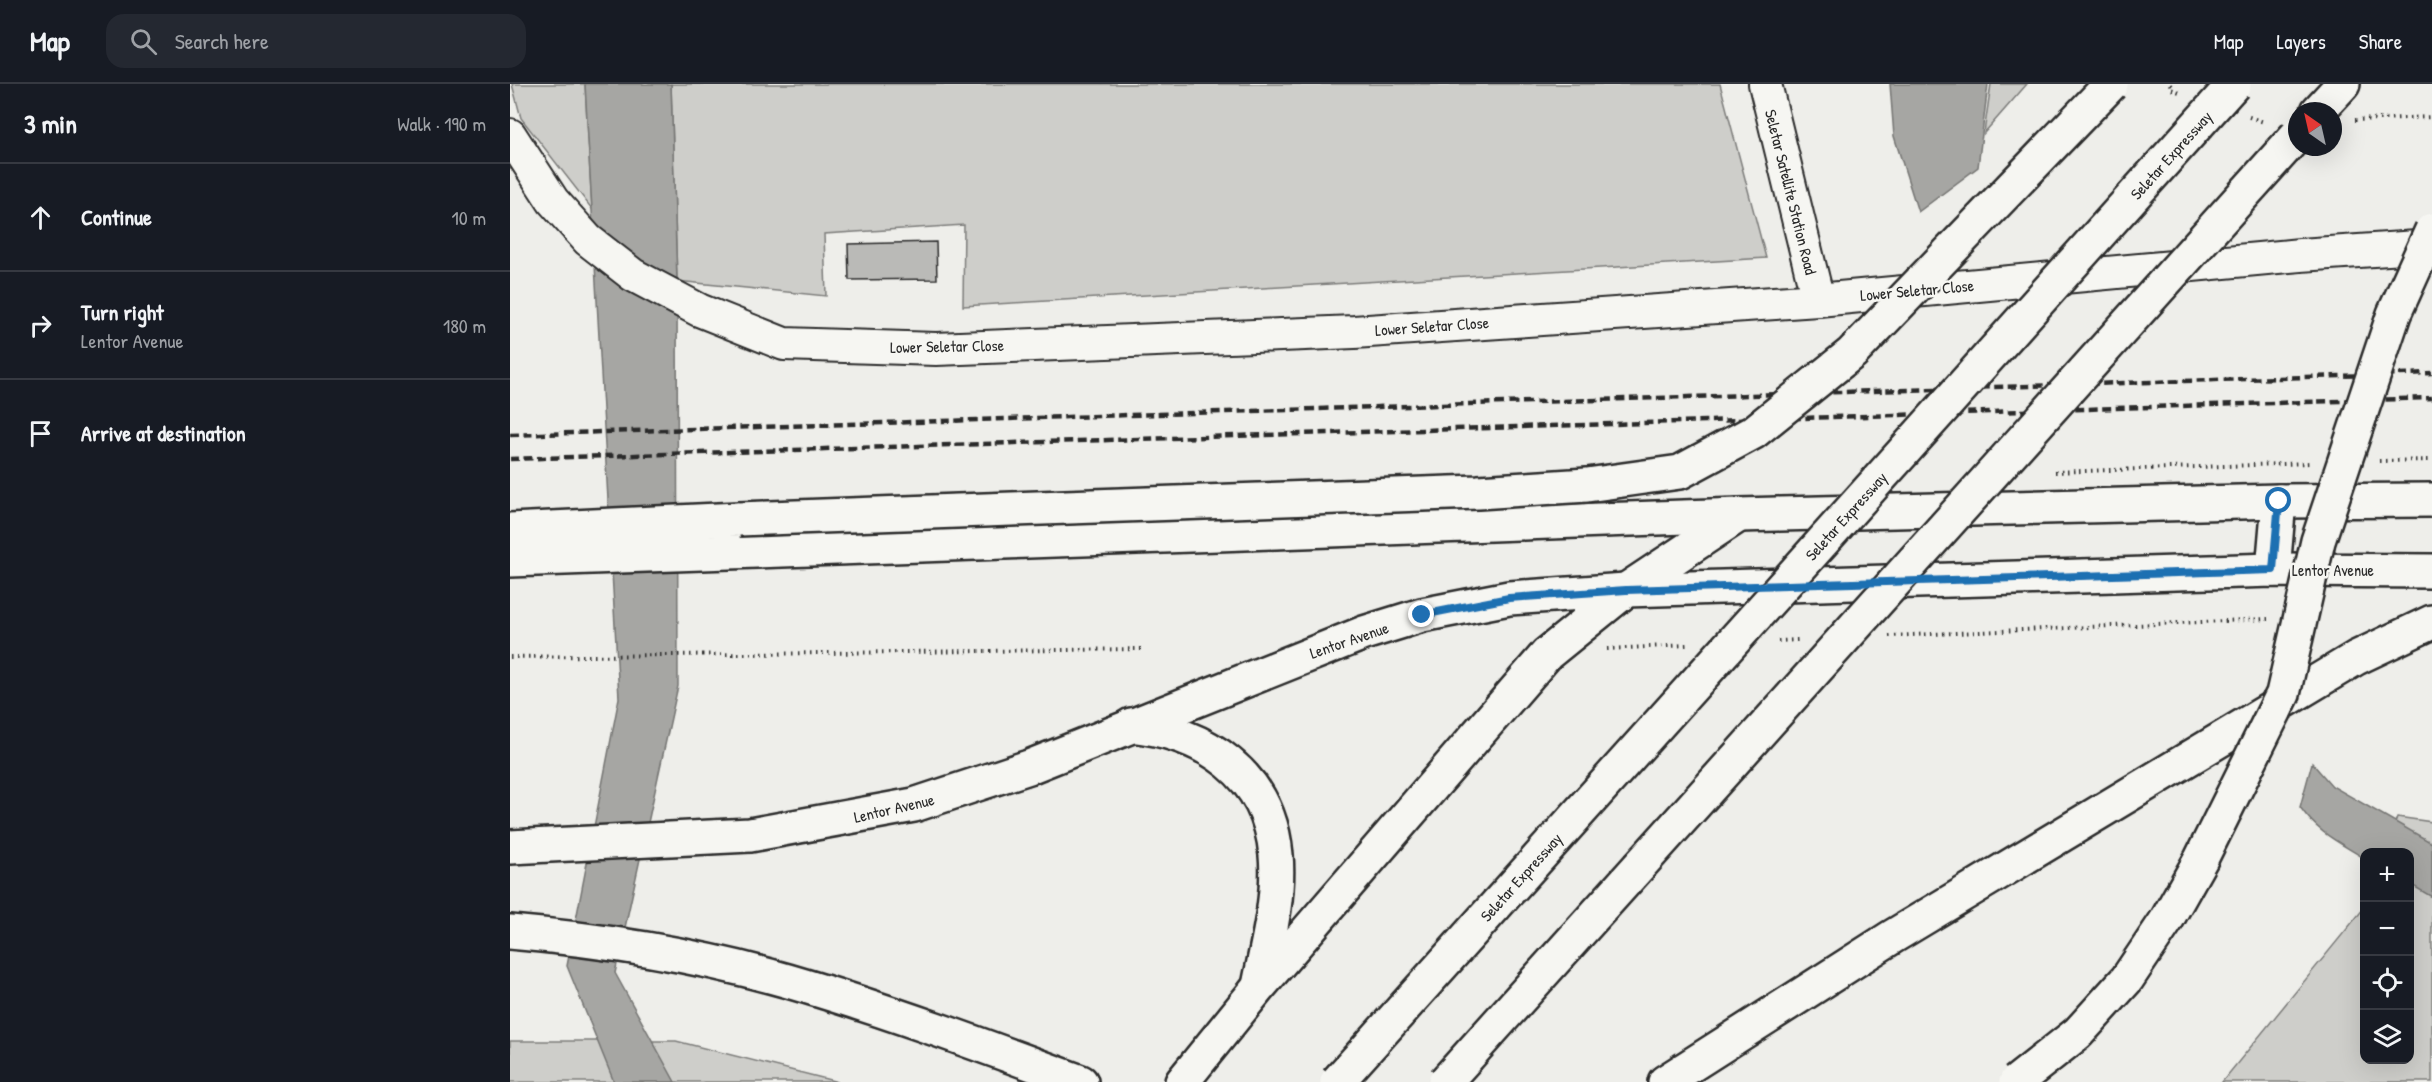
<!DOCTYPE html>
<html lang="en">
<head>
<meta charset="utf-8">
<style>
  body { margin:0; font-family:"Patrick Hand",sans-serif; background:#242831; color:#f1f3f6 }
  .controls { position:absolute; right:18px; bottom:18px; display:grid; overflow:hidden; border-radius:12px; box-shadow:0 6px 24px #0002 }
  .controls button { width:54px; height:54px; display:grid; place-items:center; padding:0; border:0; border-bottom:2px solid #363941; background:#171b24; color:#f1f3f6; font:30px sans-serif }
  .compass { position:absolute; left:1778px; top:18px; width:54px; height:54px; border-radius:50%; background:#171b24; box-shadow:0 6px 24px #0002; rotate:326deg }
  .stop { position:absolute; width:18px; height:18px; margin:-14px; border:4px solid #1f6fb2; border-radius:50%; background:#fff }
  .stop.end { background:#1f6fb2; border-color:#fff; box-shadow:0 2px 6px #0008 }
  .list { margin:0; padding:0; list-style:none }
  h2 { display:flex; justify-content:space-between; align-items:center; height:78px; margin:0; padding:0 24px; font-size:26px }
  h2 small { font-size:20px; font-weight:400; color:#9ea1a6 }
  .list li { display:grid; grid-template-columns:39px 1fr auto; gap:18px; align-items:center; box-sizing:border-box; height:108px; padding:0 24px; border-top:2px solid #363941 }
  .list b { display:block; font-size:22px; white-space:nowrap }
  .list p { margin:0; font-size:20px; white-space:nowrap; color:#9ea1a6 }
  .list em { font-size:20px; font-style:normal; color:#9ea1a6 }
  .icon { flex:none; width:33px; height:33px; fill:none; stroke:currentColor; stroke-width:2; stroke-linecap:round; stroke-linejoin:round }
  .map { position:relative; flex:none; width:1922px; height:998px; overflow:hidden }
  header { display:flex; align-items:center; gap:36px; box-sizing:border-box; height:84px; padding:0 30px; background:#171b24; border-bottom:2px solid #363941 }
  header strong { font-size:28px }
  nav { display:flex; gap:33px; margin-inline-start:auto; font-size:21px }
  .search { width:420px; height:54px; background:#242831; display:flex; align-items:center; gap:15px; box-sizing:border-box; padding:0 21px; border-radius:18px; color:#9ea1a6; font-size:22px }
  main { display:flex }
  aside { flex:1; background:#171b24 }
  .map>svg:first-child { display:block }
  .green { fill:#cececa; stroke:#7c7c7a; stroke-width:1.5 }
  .water { fill:#a6a6a3; stroke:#757573; stroke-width:1.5 }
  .building { fill:#babab7; stroke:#2b2b2b; stroke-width:1.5 }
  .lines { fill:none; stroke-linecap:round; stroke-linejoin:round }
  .minor-casing { stroke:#2b2b2b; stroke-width:36 }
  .major-casing { stroke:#2b2b2b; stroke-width:38 }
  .highway-casing { stroke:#2b2b2b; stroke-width:38 }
  .path { stroke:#2b2b2b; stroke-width:4; stroke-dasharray:1.5 4.5; stroke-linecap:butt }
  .minor { stroke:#f6f6f2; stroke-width:32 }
  .major { stroke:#f6f6f2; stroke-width:33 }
  .highway { stroke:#f6f6f2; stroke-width:33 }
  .rail { stroke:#2b2b2b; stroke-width:4.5; stroke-dasharray:9 4.5; stroke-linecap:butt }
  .highway-bridge-casing { stroke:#2b2b2b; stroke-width:38; stroke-linecap:butt }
  .highway-bridge { stroke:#f6f6f2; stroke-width:33 }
  .route { stroke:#1f6fb2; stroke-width:8 }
  .labels { text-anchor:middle; stroke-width:5; stroke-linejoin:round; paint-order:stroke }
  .street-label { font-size:16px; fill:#2b2b2b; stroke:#f6f6f2 }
</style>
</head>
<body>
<header>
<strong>Map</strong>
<div class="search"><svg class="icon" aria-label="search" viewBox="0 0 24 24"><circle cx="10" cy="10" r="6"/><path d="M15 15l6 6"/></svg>Search here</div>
<nav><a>Map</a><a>Layers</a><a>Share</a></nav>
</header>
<main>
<aside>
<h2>3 min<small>Walk · 190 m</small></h2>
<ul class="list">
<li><svg class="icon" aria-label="ahead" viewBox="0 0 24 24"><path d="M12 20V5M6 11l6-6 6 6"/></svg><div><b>Continue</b></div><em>10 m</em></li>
<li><svg class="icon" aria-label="right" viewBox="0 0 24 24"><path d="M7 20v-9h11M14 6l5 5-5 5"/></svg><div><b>Turn right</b><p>Lentor Avenue</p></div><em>180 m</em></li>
<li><svg class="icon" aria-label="arrive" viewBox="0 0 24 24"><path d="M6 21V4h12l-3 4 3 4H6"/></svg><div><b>Arrive at destination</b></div></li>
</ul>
</aside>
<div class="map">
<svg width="1922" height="998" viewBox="0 0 1922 998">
  <rect width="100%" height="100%" fill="#eeeeea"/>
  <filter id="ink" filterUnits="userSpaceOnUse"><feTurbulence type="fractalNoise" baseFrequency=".0167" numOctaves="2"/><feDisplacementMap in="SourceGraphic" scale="12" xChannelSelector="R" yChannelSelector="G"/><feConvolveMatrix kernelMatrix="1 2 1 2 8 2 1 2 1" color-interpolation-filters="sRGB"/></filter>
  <g filter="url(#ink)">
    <g class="green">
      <polygon points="2,0 75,0 82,125 11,34"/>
      <polygon points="161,0 1210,0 1256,174 453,222 454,141 314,150 316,212 167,197"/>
      <polygon points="1481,0 1517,0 1474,49"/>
      <polygon points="1887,733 1922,738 1922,998 1712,998 1854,824 1854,976 1900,976 1900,768 1875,768"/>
      <polygon points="0,957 166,957 328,998 0,998"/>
    </g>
    <g class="water">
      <polygon points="75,0 161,0 167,197 168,602 105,889 165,998 104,998 57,882 109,614"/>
      <polygon points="1380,0 1478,0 1468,83 1408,128 1384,52"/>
      <path d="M1802,679L1822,702L1922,759V813L1900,800V768H1854V774C1827,757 1809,750 1790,723Z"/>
    </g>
    <polygon class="building" points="426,158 427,195 339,196 338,160"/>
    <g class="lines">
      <g class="minor-casing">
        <g id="minor">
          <polyline points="1255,0 1308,216"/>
          <polyline points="0,51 43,117 78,156 123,191 189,226 274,260 426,265 844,248 1308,216 1790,171 1922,162"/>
        </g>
      </g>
      <g class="major-casing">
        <g id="major">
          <polyline points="0,476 1229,431 1769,417 1922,416"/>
          <polyline points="1763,486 1769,417"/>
          <polyline points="0,763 240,751 404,721 519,683 854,549 912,531 999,514 1116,506 1763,486 1922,487"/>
        </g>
      </g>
      <g class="highway-casing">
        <g id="highway">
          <polyline points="1808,27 1833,0"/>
          <polyline points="0,446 229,435"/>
          <path d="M621,641C695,649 759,690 766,771C770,814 757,861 749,902"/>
          <path d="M0,848C93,856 188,871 278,897C377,926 474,962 571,998"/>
          <polyline points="672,998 748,904 1037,570 1116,506 1229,431"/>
          <polyline points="1155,998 1382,853 1846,574 1922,538"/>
        </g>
      </g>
      <g class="path">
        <polyline points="1660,0 1661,5 1672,9"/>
        <polyline points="1739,33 1754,38"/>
        <polyline points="1845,36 1922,33"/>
        <polyline points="1869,377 1922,376"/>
        <polyline points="1545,388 1801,379"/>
        <polyline points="1379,552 1758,535"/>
        <polyline points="1268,557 1288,556"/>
        <polyline points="1097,565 1177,561"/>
        <polyline points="0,573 631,565"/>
      </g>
      <use href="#minor" class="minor"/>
      <use href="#major" class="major"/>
      <use href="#highway" class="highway"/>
      <g class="rail">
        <polyline points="0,351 1922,289"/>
        <polyline points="0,375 1922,314"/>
      </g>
      <g class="highway-bridge-casing">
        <g id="highway-bridge">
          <polyline points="229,435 968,408 1077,401 1170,388 1244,348 1342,269 1601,0"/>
          <polyline points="827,998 1724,0"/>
          <polyline points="935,998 1787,51"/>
          <polyline points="1506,998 1568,949 1617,895 1656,837 1691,775 1773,610 1808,457 1884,230 1922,146"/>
        </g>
      </g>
      <use href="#highway-bridge" class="highway-bridge"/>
    </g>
  </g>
  <g class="lines" filter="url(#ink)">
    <polyline class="route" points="912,531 999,514 1116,506 1763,486 1769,417"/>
  </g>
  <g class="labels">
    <g class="street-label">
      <text transform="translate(1661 71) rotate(-48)" y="6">Seletar Expressway</text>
      <text transform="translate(1281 108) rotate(76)" y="6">Seletar Satellite Station Road</text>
      <text transform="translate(1407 206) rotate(-5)" y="6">Lower Seletar Close</text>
      <text transform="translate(922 242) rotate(-4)" y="6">Lower Seletar Close</text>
      <text transform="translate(437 262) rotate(-1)" y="6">Lower Seletar Close</text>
      <text transform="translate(1336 432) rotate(-48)" y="6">Seletar Expressway</text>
      <text x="1823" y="492">Lentor Avenue</text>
      <text transform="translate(839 556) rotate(-19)" y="6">Lentor Avenue</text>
      <text transform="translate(384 724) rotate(-13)" y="6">Lentor Avenue</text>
      <text transform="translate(1011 793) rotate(-48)" y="6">Seletar Expressway</text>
    </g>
  </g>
</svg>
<div class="controls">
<button>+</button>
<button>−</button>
<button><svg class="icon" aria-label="locate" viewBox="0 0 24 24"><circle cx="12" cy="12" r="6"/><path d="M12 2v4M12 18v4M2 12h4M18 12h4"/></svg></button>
<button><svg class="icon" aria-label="layers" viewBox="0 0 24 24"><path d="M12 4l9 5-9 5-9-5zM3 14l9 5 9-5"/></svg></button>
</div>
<svg class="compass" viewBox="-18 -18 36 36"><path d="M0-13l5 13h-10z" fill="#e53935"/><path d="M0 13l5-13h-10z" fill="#9ea1a6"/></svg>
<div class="stop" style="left:1769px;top:417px"></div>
<div class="stop end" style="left:912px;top:531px"></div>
</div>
</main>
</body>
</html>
